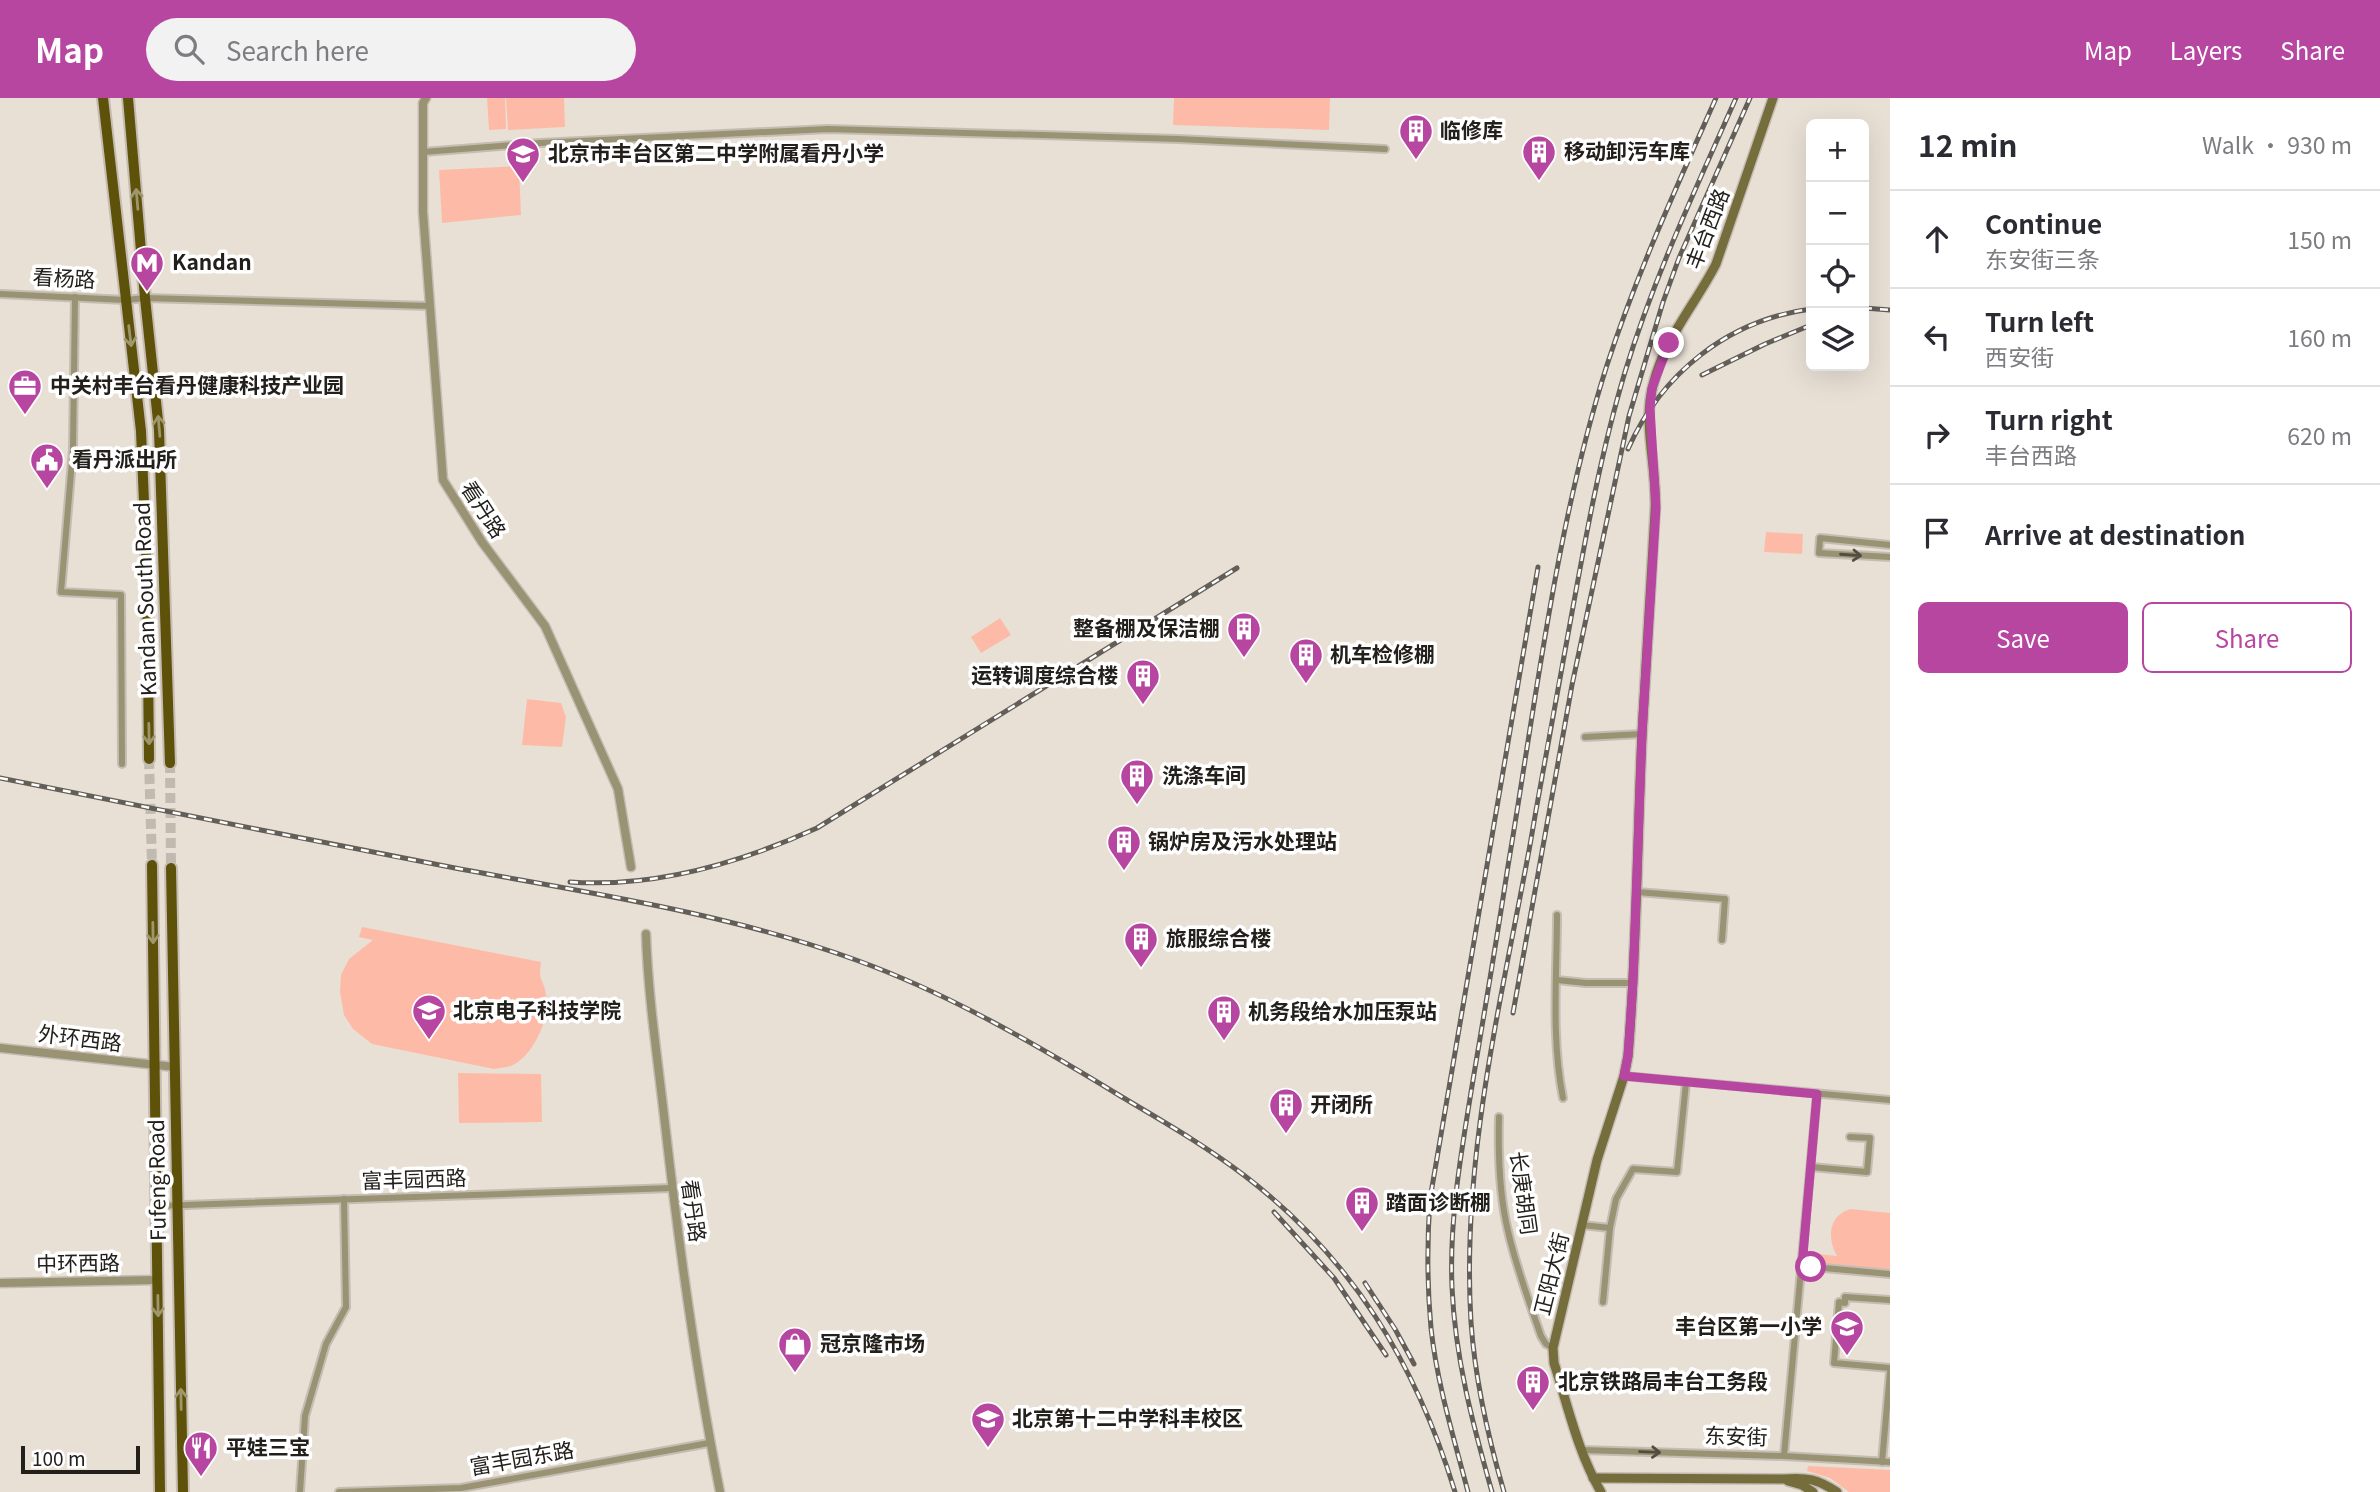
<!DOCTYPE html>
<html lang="en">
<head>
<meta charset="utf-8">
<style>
  body { margin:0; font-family:Georgia,"Noto Sans SC",serif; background:#f2f2f3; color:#2b2b33 }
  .controls { position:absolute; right:21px; top:21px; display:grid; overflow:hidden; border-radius:10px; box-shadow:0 7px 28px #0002 }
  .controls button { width:63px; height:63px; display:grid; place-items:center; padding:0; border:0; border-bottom:2px solid #e1e1e2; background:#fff; color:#2b2b33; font:35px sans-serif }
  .scale { position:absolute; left:21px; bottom:18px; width:119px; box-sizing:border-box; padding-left:7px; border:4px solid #23201c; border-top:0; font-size:19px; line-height:24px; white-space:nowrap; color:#23201c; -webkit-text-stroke:5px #fff; paint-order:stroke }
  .stop { position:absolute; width:21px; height:21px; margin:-16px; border:5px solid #b746a1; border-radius:50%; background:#fff }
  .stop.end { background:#b746a1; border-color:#fff; box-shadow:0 2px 7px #0008 }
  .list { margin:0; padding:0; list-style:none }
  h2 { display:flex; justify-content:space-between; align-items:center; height:91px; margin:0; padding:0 28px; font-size:30px }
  h2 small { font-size:23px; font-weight:400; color:#7c7c81 }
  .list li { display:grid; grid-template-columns:46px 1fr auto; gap:21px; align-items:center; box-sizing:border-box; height:98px; padding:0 28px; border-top:2px solid #e1e1e2 }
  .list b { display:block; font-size:26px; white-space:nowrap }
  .list p { margin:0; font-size:23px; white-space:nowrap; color:#7c7c81 }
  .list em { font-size:23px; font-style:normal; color:#7c7c81 }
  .actions { display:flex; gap:14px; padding:21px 28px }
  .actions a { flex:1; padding:16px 0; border:2px solid #b746a1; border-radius:10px; text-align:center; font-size:24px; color:#b746a1 }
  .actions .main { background:#b746a1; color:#fff }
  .icon { flex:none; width:38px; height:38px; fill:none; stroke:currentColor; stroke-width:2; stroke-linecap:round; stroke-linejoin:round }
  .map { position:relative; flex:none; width:1890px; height:1394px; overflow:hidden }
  header { display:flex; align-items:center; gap:42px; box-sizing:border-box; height:98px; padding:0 35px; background:#b746a1; color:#fff }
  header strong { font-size:33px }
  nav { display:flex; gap:38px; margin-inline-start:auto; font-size:24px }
  .search { width:490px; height:63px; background:#f2f2f3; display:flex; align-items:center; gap:18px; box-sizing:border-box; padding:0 24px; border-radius:38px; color:#7c7c81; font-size:26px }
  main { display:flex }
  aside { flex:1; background:#fff }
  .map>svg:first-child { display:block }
  .green { fill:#fdbba7 }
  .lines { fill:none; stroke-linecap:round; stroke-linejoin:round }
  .primary-tunnel { stroke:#c1bab0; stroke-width:10; stroke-dasharray:10 5; stroke-linecap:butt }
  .minor-casing { stroke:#c5bdb4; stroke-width:10 }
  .tertiary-casing { stroke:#c5bdb4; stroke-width:11 }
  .secondary-casing { stroke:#c5bdb4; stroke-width:12 }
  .primary-casing { stroke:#c5bdb4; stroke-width:14 }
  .minor { stroke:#999373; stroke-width:6 }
  .tertiary { stroke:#999373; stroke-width:8 }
  .secondary { stroke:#766d3c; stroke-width:9 }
  .primary { stroke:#5e5109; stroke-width:10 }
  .rail-casing { stroke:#635e58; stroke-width:5 }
  .rail { stroke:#fff; stroke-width:2.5; stroke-dasharray:8; stroke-linecap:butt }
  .oneway { stroke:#9e976b }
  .oneway2 { stroke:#524e3f }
  .route { stroke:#b746a1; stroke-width:9 }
  .labels { text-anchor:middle; stroke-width:7; stroke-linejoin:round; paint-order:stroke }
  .poi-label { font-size:21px; font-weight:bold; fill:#23201c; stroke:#fff; text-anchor:start }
  .street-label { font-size:21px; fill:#23201c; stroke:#fff }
</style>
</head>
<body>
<header>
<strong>Map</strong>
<div class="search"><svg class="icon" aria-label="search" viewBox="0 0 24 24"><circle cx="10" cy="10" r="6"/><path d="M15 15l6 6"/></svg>Search here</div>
<nav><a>Map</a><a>Layers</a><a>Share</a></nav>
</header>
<main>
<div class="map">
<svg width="1890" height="1394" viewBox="0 0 1890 1394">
  <rect width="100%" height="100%" fill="#e8e0d5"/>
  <g class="green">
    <polygon points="487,0 505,0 506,31 489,32"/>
    <polygon points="506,0 564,0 565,29 508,32"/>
    <polygon points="1174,0 1330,0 1329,32 1173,27"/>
    <polygon points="519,68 521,117 442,125 439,72"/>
    <polygon points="1766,434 1803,436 1802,456 1764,454"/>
    <polygon points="1000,520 1011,537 981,555 971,539"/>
    <polygon points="527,601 561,605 566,619 562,649 522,647"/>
    <path d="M362,829L541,864C538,885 543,879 546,896C551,919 533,959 511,968C506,970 499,970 494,971L372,946L353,931L344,917L340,894L341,877L349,861L373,842L359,839Z"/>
    <polygon points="458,975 541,976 542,1024 459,1025"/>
    <path d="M1851,1111L1890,1115V1173L1816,1166L1817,1156L1837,1158C1827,1140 1828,1117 1851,1111Z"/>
    <polygon points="1808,1368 1890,1372 1890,1394 1849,1394 1830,1380 1807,1373"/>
  </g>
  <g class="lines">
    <g class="primary-tunnel">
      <polyline points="149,661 152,767"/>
      <polyline points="170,665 171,770"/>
    </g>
    <g class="minor-casing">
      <g id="minor">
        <polyline points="423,54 540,45 828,31 1178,41 1385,51"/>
        <polyline points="0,196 126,202 145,200 430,208"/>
        <polyline points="75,199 73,351 61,494 121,497 122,666"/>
        <polyline points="1890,447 1820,440 1819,455 1890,459"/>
        <polyline points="1585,639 1642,636"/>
        <polyline points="1637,794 1725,801 1722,842"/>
        <path d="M1557,817C1557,877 1551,940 1563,1000"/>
        <polyline points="1557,882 1586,885 1633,885"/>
        <polyline points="1624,978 1890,1002"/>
        <path d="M1499,1019C1498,1057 1499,1096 1508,1133C1516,1169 1529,1203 1541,1238L1546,1246L1553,1250"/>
        <polyline points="1811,1069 1867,1074 1870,1040 1850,1039"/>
        <polyline points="157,1108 672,1090"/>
        <polyline points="1582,1127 1610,1130 1603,1204"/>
        <polyline points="1610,1130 1616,1101 1633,1071 1677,1074 1686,985"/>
        <polyline points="1802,1168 1890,1176"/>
        <polyline points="1890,1202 1845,1199 1845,1205 1839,1204 1834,1265 1890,1270"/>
        <polyline points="1582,1352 1784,1358 1890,1364"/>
        <polyline points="1784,1358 1817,996"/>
        <polyline points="1882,1364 1890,1274"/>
        <polyline points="300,1394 305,1318 326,1246 346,1209 344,1101"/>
        <polyline points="339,1394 461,1390 709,1345"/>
      </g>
    </g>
    <g class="tertiary-casing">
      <g id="tertiary">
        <polyline points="426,0 423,5 423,114 443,382 482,444 545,528 618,691 631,769"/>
        <path d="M646,836C648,899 658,963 665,1026C679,1149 696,1273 720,1394"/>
        <polyline points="0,950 175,969"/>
        <polyline points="0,1185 157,1182"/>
      </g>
    </g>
    <g class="secondary-casing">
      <g id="secondary">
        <path d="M1593,1380L1783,1381C1807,1379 1817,1381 1837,1394"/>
        <polyline points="1788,1383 1802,1387 1813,1394"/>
        <path d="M1601,1394C1578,1355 1568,1308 1554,1265L1553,1250L1597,1062L1624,978L1628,958C1637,851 1637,743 1642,636C1646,562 1651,488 1655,414C1658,373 1642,327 1653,287C1664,241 1695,207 1716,166L1773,0"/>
      </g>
    </g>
    <g class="primary-casing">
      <g id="primary">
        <polyline points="103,0 141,333 147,475 149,661"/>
        <polyline points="128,0 145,200 159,332 170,665"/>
        <polyline points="152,767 160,1394"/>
        <polyline points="171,770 183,1394"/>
      </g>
    </g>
    <use href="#minor" class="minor"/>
    <use href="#tertiary" class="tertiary"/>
    <use href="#secondary" class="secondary"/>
    <use href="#primary" class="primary"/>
    <g class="rail-casing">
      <g id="rail">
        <polyline points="1864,210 1890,212"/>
        <polyline points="1702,277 1765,246 1811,227"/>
        <path d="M1628,351C1662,275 1728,222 1811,211"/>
        <path d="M0,680C152,710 303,741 455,770C589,795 727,815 856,862C950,896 1037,947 1122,999C1164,1024 1206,1048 1245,1078C1352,1160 1416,1266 1455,1394"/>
        <path d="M570,784C656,790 740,765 817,730L1237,470"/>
        <polyline points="1513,915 1572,587 1629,318 1663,204 1679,160 1750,0"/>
        <polyline points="1274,1114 1334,1180 1386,1257"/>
        <polyline points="1365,1185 1395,1231 1414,1266"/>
        <path d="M1468,1394C1454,1340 1437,1286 1431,1230C1427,1187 1427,1144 1430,1101L1538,469"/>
        <path d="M1492,1394C1473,1327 1455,1260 1452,1189C1449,1120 1462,1050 1473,982C1485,911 1497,840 1508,768C1536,603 1556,427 1607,267C1637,175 1677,88 1716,0"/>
        <path d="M1504,1394C1488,1339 1475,1282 1471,1224C1461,1063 1501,904 1530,747C1543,671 1557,595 1571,520C1586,437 1601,354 1625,274C1654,179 1696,90 1736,0"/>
      </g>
    </g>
    <use href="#rail" class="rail"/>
  </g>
  <defs><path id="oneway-shaft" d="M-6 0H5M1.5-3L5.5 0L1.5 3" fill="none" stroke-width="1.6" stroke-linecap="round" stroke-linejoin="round" transform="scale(1.75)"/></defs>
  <g class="oneway">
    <use href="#oneway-shaft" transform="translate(137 101) rotate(-95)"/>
    <use href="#oneway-shaft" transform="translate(130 238) rotate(83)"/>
    <use href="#oneway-shaft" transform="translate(159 328) rotate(-95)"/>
    <use href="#oneway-shaft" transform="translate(149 636) rotate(89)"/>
    <use href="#oneway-shaft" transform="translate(153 835) rotate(89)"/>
    <use href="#oneway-shaft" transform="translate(158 1208) rotate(89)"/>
    <use href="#oneway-shaft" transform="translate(181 1301) rotate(-91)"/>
  </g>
  <g class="oneway2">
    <use href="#oneway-shaft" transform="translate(1851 457) rotate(4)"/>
    <use href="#oneway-shaft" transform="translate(1650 1354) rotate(2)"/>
  </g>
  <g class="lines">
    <polyline class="route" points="1669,245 1652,290 1650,310 1656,410 1642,636 1633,884 1628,958 1624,978 1817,996 1802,1168 1811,1169"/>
  </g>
  <defs>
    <g id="building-pin" transform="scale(1.75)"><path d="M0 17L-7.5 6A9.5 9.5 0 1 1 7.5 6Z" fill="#b746a1" stroke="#fff"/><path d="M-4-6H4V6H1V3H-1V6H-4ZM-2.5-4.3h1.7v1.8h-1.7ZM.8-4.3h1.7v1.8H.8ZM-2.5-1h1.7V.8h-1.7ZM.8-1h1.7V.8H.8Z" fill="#fff"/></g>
    <g id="school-pin" transform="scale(1.75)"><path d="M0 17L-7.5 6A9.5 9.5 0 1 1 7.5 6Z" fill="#b746a1" stroke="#fff"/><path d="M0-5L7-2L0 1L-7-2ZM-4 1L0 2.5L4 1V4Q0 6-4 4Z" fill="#fff"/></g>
    <g id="metro-pin" transform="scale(1.75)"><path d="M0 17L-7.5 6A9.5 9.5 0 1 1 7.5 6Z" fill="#b746a1" stroke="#fff"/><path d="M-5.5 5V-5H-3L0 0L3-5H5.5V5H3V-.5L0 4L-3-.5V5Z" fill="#fff"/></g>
    <g id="office-pin" transform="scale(1.75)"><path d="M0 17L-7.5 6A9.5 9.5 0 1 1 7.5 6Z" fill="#b746a1" stroke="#fff"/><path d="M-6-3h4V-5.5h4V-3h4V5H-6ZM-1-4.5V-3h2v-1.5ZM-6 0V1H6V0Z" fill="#fff"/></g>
    <g id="civic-pin" transform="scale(1.75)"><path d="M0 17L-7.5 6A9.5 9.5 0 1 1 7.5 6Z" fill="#b746a1" stroke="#fff"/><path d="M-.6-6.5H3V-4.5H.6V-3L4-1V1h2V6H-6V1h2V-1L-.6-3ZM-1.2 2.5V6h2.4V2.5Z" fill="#fff"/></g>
    <g id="university-pin" transform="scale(1.75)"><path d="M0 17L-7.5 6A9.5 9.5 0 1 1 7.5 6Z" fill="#b746a1" stroke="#fff"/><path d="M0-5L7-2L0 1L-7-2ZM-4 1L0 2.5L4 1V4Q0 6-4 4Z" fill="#fff"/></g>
    <g id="shop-pin" transform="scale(1.75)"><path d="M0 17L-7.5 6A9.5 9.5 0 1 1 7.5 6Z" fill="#b746a1" stroke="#fff"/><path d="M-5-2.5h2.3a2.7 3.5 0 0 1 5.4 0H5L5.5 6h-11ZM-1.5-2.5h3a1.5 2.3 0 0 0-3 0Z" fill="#fff"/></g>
    <g id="restaurant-pin" transform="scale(1.75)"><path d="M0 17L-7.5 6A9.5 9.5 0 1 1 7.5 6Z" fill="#b746a1" stroke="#fff"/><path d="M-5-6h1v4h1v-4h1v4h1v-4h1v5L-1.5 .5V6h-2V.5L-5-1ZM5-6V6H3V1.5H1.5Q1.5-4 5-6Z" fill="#fff"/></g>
  </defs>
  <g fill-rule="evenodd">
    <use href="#building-pin" x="1416" y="33"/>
    <use href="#building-pin" x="1539" y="54"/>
    <use href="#school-pin" x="523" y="56"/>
    <use href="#metro-pin" x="147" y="165"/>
    <use href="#office-pin" x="25" y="288"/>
    <use href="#civic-pin" x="47" y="362"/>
    <use href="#building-pin" x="1244" y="531"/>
    <use href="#building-pin" x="1306" y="557"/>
    <use href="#building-pin" x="1143" y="578"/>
    <use href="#building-pin" x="1137" y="678"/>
    <use href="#building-pin" x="1124" y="744"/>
    <use href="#building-pin" x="1141" y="841"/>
    <use href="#university-pin" x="429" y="913"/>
    <use href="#building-pin" x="1224" y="914"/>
    <use href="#building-pin" x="1286" y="1007"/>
    <use href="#building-pin" x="1362" y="1105"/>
    <use href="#school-pin" x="1847" y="1229"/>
    <use href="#shop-pin" x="795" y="1246"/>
    <use href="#building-pin" x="1533" y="1284"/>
    <use href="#school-pin" x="988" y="1321"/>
    <use href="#restaurant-pin" x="201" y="1350"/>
  </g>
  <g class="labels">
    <g class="poi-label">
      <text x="1440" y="40">临修库</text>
      <text x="1564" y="61">移动卸污车库</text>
      <text x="548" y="63">北京市丰台区第二中学附属看丹小学</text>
      <text x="172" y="172">Kandan</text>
      <text x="50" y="295">中关村丰台看丹健康科技产业园</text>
      <text x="72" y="369">看丹派出所</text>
      <text x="1220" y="538" text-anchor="end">整备棚及保洁棚</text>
      <text x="1330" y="564">机车检修棚</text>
      <text x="1118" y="585" text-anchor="end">运转调度综合楼</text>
      <text x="1162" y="685">洗涤车间</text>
      <text x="1148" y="751">锅炉房及污水处理站</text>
      <text x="1166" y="848">旅服综合楼</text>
      <text x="453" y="920">北京电子科技学院</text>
      <text x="1248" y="921">机务段给水加压泵站</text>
      <text x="1310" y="1014">开闭所</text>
      <text x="1386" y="1112">踏面诊断棚</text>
      <text x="1822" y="1236" text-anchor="end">丰台区第一小学</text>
      <text x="820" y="1253">冠京隆市场</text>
      <text x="1558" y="1291">北京铁路局丰台工务段</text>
      <text x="1012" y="1328">北京第十二中学科丰校区</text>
      <text x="226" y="1357">平娃三宝</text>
    </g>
    <g class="street-label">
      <text transform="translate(1708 131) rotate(-69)" y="7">丰台西路</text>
      <text transform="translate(64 181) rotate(3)" y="7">看杨路</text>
      <text transform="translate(483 412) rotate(57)" y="7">看丹路</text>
      <text transform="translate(146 501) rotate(-92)" y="7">Kandan South Road</text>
      <text transform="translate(80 941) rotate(7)" y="7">外环西路</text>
      <text transform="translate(158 1082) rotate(-91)" y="7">Fufeng Road</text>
      <text transform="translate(414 1082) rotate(-2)" y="7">富丰园西路</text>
      <text transform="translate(1523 1095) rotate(82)" y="7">长庚胡同</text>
      <text transform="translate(693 1113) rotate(82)" y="7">看丹路</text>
      <text transform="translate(78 1166) rotate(-1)" y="7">中环西路</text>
      <text transform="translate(1552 1176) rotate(-76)" y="7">正阳大街</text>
      <text transform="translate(1736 1339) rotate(2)" y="7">东安街</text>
      <text transform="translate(522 1361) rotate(-10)" y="7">富丰园东路</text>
    </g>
  </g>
</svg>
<div class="controls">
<button>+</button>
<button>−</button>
<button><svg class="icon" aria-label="locate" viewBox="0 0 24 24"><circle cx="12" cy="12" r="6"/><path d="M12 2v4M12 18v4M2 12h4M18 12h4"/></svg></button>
<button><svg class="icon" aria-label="layers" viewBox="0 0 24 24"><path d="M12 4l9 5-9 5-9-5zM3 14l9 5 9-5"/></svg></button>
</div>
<div class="scale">100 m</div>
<div class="stop" style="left:1811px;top:1169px"></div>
<div class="stop end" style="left:1669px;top:245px"></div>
</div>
<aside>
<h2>12 min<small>Walk · 930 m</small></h2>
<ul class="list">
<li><svg class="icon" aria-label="ahead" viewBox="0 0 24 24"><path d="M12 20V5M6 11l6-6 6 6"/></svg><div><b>Continue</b><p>东安街三条</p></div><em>150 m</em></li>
<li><svg class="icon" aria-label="left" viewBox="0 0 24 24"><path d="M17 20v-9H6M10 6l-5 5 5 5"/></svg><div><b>Turn left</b><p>西安街</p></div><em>160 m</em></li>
<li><svg class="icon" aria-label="right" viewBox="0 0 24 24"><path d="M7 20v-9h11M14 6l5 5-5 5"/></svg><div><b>Turn right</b><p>丰台西路</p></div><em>620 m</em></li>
<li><svg class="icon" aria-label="arrive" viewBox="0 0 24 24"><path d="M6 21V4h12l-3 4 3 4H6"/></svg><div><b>Arrive at destination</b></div></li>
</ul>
<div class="actions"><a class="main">Save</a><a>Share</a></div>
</aside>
</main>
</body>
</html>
